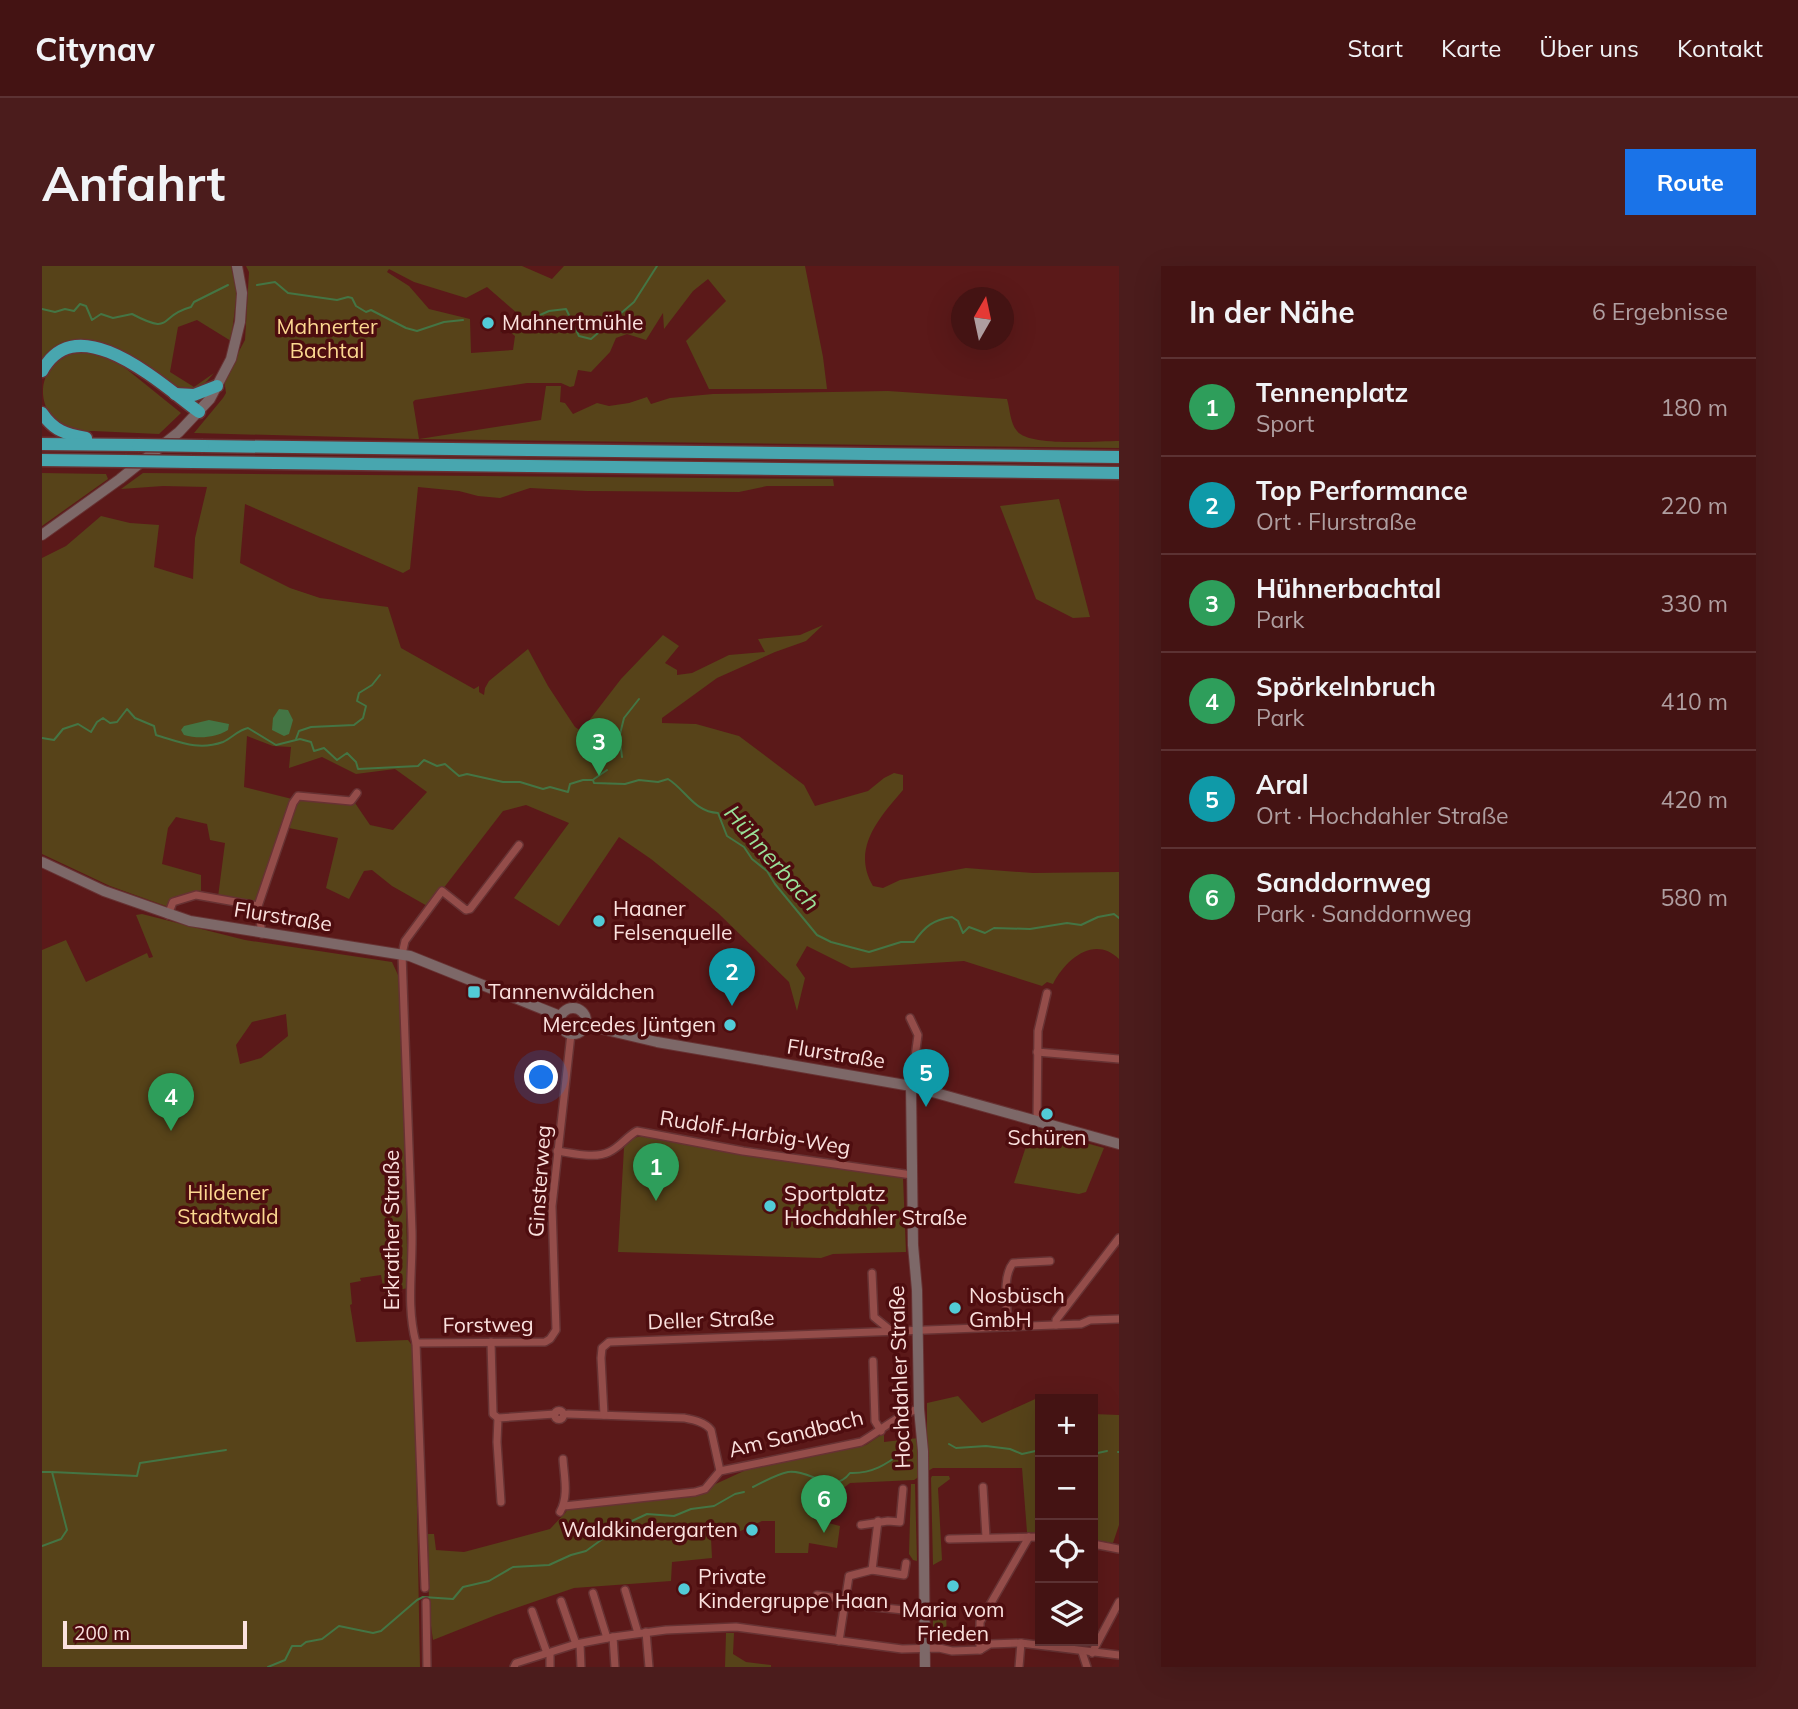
<!DOCTYPE html>
<html lang="de">
<head>
<meta charset="utf-8">
<style>
  body { margin:0; font-family:Mulish,sans-serif; background:#4b1c1c; color:#f1f3f6 }
  .controls { position:absolute; right:21px; bottom:21px; display:grid; overflow:hidden; border-radius:0px; box-shadow:0 7px 28px #0002 }
  .controls button { width:63px; height:63px; display:grid; place-items:center; padding:0; border:0; border-bottom:2px solid #5c3233; background:#441313; color:#f1f3f6; font:35px sans-serif }
  .compass { position:absolute; left:909px; top:21px; width:63px; height:63px; border-radius:50%; background:#441313; box-shadow:0 7px 28px #0002; rotate:9deg }
  .scale { position:absolute; left:21px; bottom:18px; width:184px; box-sizing:border-box; padding-left:7px; border:4px solid #fbe1de; border-top:0; font-size:19px; line-height:24px; white-space:nowrap; color:#fbe1de; -webkit-text-stroke:5px #4e0d0f; paint-order:stroke }
  .you { position:absolute; left:500px; top:812px; width:24px; height:24px; margin:-18px; border:5px solid #fff; border-radius:50%; background:#1a73e8; box-shadow:0 0 0 10px #1a73e833 }
  .badge { display:grid; place-items:center; width:46px; height:46px; border-radius:50%; background:#1a73e8; color:#fff; font-size:23px; font-weight:700 }
  .pin { position:absolute; translate:-50% -58px; filter:drop-shadow(0 2px 4px #0008) }
  .pin::after { content:''; position:absolute; top:37px; width:24px; height:21px; background:inherit; clip-path:polygon(0 0,100% 0,50% 100%) }
  .list { margin:0; padding:0; list-style:none }
  h2 { display:flex; justify-content:space-between; align-items:center; height:91px; margin:0; padding:0 28px; font-size:30px }
  h2 small { font-size:23px; font-weight:400; color:#af9ea0 }
  .list li { display:grid; grid-template-columns:46px 1fr auto; gap:21px; align-items:center; box-sizing:border-box; height:98px; padding:0 28px; border-top:2px solid #5c3233 }
  .list b { display:block; font-size:26px; white-space:nowrap }
  .list p { margin:0; font-size:23px; white-space:nowrap; color:#af9ea0 }
  .list em { font-size:23px; font-style:normal; color:#af9ea0 }
  .icon { flex:none; width:38px; height:38px; fill:none; stroke:currentColor; stroke-width:2; stroke-linecap:round; stroke-linejoin:round }
  .map { position:relative; flex:none; width:1077px; height:1401px; overflow:hidden; border-radius:0px }
  header { display:flex; align-items:center; gap:42px; box-sizing:border-box; height:98px; padding:0 35px; background:#441313; border-bottom:2px solid #5c3233 }
  header strong { font-size:33px }
  nav { display:flex; gap:38px; margin-inline-start:auto; font-size:24px }
  .intro { display:flex; align-items:center; justify-content:space-between; box-sizing:border-box; height:168px; padding:0 42px }
  h1 { margin:0; font-size:49px }
  .button { padding:18px 32px; border-radius:0px; background:#1a73e8; color:#fff; font-size:24px; font-weight:700 }
  main { display:flex; gap:42px; padding:0 42px }
  aside { flex:1; background:#441313; border-radius:0px; box-shadow:0 7px 28px #0002 }
  .map>svg:first-child { display:block }
  .green { fill:#574319; fill-rule:evenodd }
  .water { fill:#447544 }
  .lines { fill:none; stroke-linecap:round; stroke-linejoin:round }
  .stream { stroke:#447544; stroke-width:2 }
  .street-casing { stroke:#673233; stroke-width:10 }
  .secondary-casing { stroke:#673233; stroke-width:12 }
  .highway-casing { stroke:#673233; stroke-width:15 }
  .street { stroke:#944d4a; stroke-width:7 }
  .secondary { stroke:#7d6868; stroke-width:10 }
  .highway { stroke:#48a6af; stroke-width:12 }
  .highway-bridge-casing { stroke:#673233; stroke-width:15; stroke-linecap:butt }
  .highway-bridge { stroke:#48a6af; stroke-width:12 }
  .poi-dot { fill:#52cbd7; stroke:#4e0d0f; stroke-width:2.5 }
  .labels { text-anchor:middle; stroke-width:7; stroke-linejoin:round; paint-order:stroke }
  .poi-label { font-size:21px; fill:#fbe1de; stroke:#4e0d0f; text-anchor:start }
  .park-label { font-size:21px; fill:#fcd891; stroke:#4e0d0f }
  .street-label { font-size:21px; fill:#fbe1de; stroke:#4e0d0f }
  .water-label { font-size:23px; font-style:italic; fill:#99e098; stroke:#4e0d0f }
</style>
</head>
<body>
<header>
<strong>Citynav</strong>
<nav><a>Start</a><a>Karte</a><a>Über uns</a><a>Kontakt</a></nav>
</header>
<div class="intro"><h1>Anfahrt</h1><a class="button">Route</a></div>
<main>
<div class="map">
<svg width="1077" height="1401" viewBox="0 0 1077 1401">
  <rect width="100%" height="100%" fill="#5b1919"/>
  <g class="green">
    <path d="M0,0H189L195,26L189,75L155,54L136,61L128,106L152,121L172,107L158,123L141,126C125,116 109,106 94,97C58,74 36,63 0,94Z"/>
    <path d="M204,0H480L510,13L522,0H763L781,91L785,123H667L644,75L684,35L666,13L651,25L622,63L621,47L604,74L585,68L574,72L568,86L549,106L536,104L532,120L528,121L519,117H485L373,134L371,136L377,173L499,154L504,120H519L518,136L523,137L531,148L555,137L567,140L587,137L605,131L609,138L628,132L671,128L846,125L965,133C968,143 968,157 975,165C987,181 1056,175 1077,175V182L376,173L152,167L181,132L184,127L182,113L203,74L207,6ZM347,3L372,16L424,32L445,21L476,48L474,59L463,62L473,70L471,84L429,87L428,53L387,43L367,20L345,6Z"/>
    <path d="M35,85L58,87L77,97L139,147L117,168C95,167 73,166 51,165C44,165 35,166 29,164C11,159 0,141 1,123C3,101 17,93 35,85Z"/>
    <polygon points="0,207 64,208 66,213 0,260"/>
    <path d="M101,207L791,213L792,220H725L697,226L545,225L488,222L458,232L436,230L417,225L376,221L368,303L361,307L203,238L198,297L248,322L278,332L346,341L359,382L432,423L437,420V426L442,429L443,422L447,415L486,383L506,420L533,461L539,465L579,413L621,369L637,380L623,397L635,404V409L650,407L687,389L723,386L716,373L758,369L781,359L764,375L733,386L675,412L620,452V457L654,458L697,470L762,519L773,540L826,525L842,512L852,507L861,509V524C837,552 809,583 831,620L841,622L858,614L924,602L991,607L1077,606V693C1052,669 1024,693 1011,718L1005,716L1000,720L922,695L809,702L765,680L754,699L763,712L755,745L747,716L676,647L609,593L577,571L517,660L472,632L527,557L484,539L461,545L387,641L350,620L330,604L322,605L307,633L284,622L296,572L247,562L254,537L260,532L313,537L328,559L351,564L385,526L353,503L314,508L280,491L247,502L249,481L231,480L205,470L202,521L250,533L214,637L176,631L183,577L168,574L165,558L134,551L126,562L120,598L159,609V629L138,633L132,643L68,620L0,588V292L24,280L59,250L88,257L117,259L112,301L151,313L153,272L165,221L121,220L79,223Z"/>
    <polygon points="1017,233 1048,351 1031,352 994,333 958,240"/>
    <path d="M100,648L203,674L350,696L356,709L359,748L366,1022L342,1027L339,1009L318,1012L319,1015L308,1017L310,1038L308,1039L314,1076L366,1074L372,1082L378,1401H0V684L24,674L44,716L105,687L107,692L111,691L94,649ZM244,748L246,770L219,792L198,798L194,779L210,756Z"/>
    <polygon points="990,862 1062,882 1044,926 1037,928 972,917"/>
    <path d="M602,870L702,888L861,912L864,986L791,988L779,992L576,986L582,882C586,873 593,871 602,870Z"/>
    <polygon points="1002,1129 1001,1133 998,1133 998,1268 985,1266 980,1202 891,1202 872,1214 808,1217 794,1228 790,1250 773,1246 771,1253 798,1260 795,1282 767,1277 766,1287 733,1287 733,1255 720,1255 688,1270 669,1272 670,1292 630,1296 629,1315 532,1322 454,1349 391,1374 387,1346 386,1268 392,1268 394,1284 422,1286 508,1263 524,1246 526,1237 667,1221 704,1204 824,1179 842,1167 842,1176 885,1171 885,1137 916,1130 940,1157"/>
    <polygon points="1051,1148 1077,1149 1077,1259 1071,1277 1051,1274"/>
    <polygon points="890,1210 907,1210 908,1213 896,1222 900,1294 891,1299 889,1212"/>
    <polygon points="869,1218 873,1218 875,1295 871,1294 867,1288"/>
    <polygon points="891,1346 904,1346 905,1375 894,1376 891,1372"/>
    <polygon points="684,1367 692,1367 691,1388 704,1396 729,1399 729,1401 683,1401"/>
  </g>
  <g class="water">
    <polygon points="237,443 246,444 251,454 247,468 242,470 230,464 231,452"/>
    <path d="M167,454L187,458L186,464C173,472 156,473 142,469L139,464L142,460Z"/>
  </g>
  <g class="lines">
    <g class="stream">
      <polyline points="215,19 233,16 246,27 295,34 306,31 310,32 314,40 324,46 329,44 364,62 375,65 402,56 421,54"/>
      <path d="M0,43L13,46L23,43L32,45L38,38L44,40L50,54L59,48L71,52L90,48C132,70 115,50 149,41L152,36L186,19"/>
      <polyline points="460,66 507,45 524,43 537,70 549,73 592,36 615,0"/>
      <path d="M0,472L12,474L21,463L36,458L49,466L55,456L61,452L68,457L75,456L85,443L93,452L112,460L114,469C138,476 156,485 181,476C190,472 196,464 206,462L234,479L258,473L269,476L272,485L282,482L295,494L305,487L314,496L316,503L376,500L382,494L395,500L403,498L417,510L425,508L461,516H478L501,523L508,521L526,526L528,518L541,514H551L552,517L583,518L597,514L616,516L626,513C644,524 652,546 676,547L685,570L702,581L710,593L725,605L733,618L775,669L789,676L827,686L859,676H872C883,660 891,654 910,651L916,655L921,667L927,661L943,667L952,662L988,663L1025,657L1039,659L1056,651L1072,648L1077,652"/>
      <polyline points="577,472 582,452 597,433"/>
      <polyline points="254,473 257,465 269,461 312,459 321,452 324,440 315,435 317,427 330,419 338,409"/>
      <polyline points="578,475 580,491"/>
      <polyline points="552,513 565,504"/>
      <polyline points="907,1178 914,1182 944,1180 968,1183 980,1188 998,1184"/>
      <polyline points="1076,1186 1077,1186"/>
      <polyline points="1051,1188 1065,1185"/>
      <polyline points="0,1206 9,1206"/>
      <path d="M711,1221C721,1216 735,1208 746,1206C768,1203 791,1230 808,1207C833,1208 847,1196 867,1182"/>
      <polyline points="0,1280 19,1273 25,1264 10,1206 95,1210 98,1197 184,1184"/>
      <polyline points="226,1401 243,1394 250,1380 259,1380 264,1376 280,1373 297,1360 331,1367 339,1365 375,1334 381,1331 411,1333 421,1321 447,1315 471,1301 507,1299 529,1289 544,1285 577,1261 605,1248 632,1250 649,1243 672,1240 693,1228 702,1226"/>
    </g>
    <g class="street-casing">
      <g id="street">
        <polyline points="216,640 251,537 256,530 309,535 315,527"/>
        <polyline points="126,649 131,636 154,629 216,640 220,668"/>
        <polyline points="868,752 876,769 869,820"/>
        <polyline points="995,786 1077,793"/>
        <polyline points="995,855 996,765 1005,727"/>
        <path d="M515,885C530,887 553,893 567,886C578,881 584,871 595,865L701,885L870,909"/>
        <polyline points="830,1007 832,1051 848,1064"/>
        <polyline points="1014,1059 1014,1054 1077,972"/>
        <path d="M966,1061C966,1043 959,1012 971,997L1008,995"/>
        <polyline points="449,1076 451,1148 456,1152"/>
        <polyline points="374,1077 503,1076 508,1073 514,1064 510,940 529,768"/>
        <polyline points="831,1095 833,1155 839,1165"/>
        <circle cx="517" cy="1149" r="4.5"/>
        <path d="M526,1148L642,1152C652,1154 663,1156 669,1164L678,1205"/>
        <polyline points="562,1149 559,1092 560,1082 567,1076 1039,1058 1048,1054 1077,1053"/>
        <polyline points="941,1221 944,1271"/>
        <polyline points="459,1236 455,1176 456,1152 513,1148"/>
        <path d="M522,1240L653,1226L663,1223L678,1205L819,1176C837,1166 858,1147 877,1143"/>
        <path d="M518,1246C527,1230 522,1210 521,1193"/>
        <polyline points="819,1259 846,1255 858,1256 861,1223"/>
        <polyline points="907,1273 998,1271"/>
        <polyline points="1051,1278 1077,1283"/>
        <polyline points="830,1304 836,1255"/>
        <path d="M383,1322L374,1077C364,1039 371,1004 370,965L360,688L363,675L400,625L424,644L428,643L477,579"/>
        <polyline points="583,1324 596,1367"/>
        <polyline points="551,1327 565,1372"/>
        <polyline points="775,1329 804,1333"/>
        <polyline points="519,1335 534,1378"/>
        <polyline points="384,1336 385,1401"/>
        <polyline points="803,1338 862,1344"/>
        <polyline points="490,1345 505,1387"/>
        <polyline points="604,1366 607,1401"/>
        <polyline points="571,1371 573,1401"/>
        <polyline points="797,1375 807,1310 830,1304 862,1309 864,1297"/>
        <polyline points="538,1378 539,1401"/>
        <polyline points="938,1384 938,1356 987,1271"/>
        <polyline points="1040,1386 1045,1401"/>
        <polyline points="508,1387 508,1401"/>
        <polyline points="1050,1387 1077,1336"/>
        <polyline points="472,1401 474,1397 534,1378 571,1371 624,1364 694,1361 860,1383 897,1382 910,1385 938,1384 948,1378 979,1377 1077,1389"/>
        <polyline points="977,1401 979,1377"/>
      </g>
    </g>
    <g class="secondary-casing">
      <g id="secondary">
        <polyline points="0,269 78,213 137,166 168,133 189,93 198,56 200,27 195,0"/>
        <polyline points="0,596 62,625 148,655 368,690 518,750"/>
        <circle cx="531" cy="755" r="13"/>
        <polyline points="543,759 615,776 869,820 1077,878"/>
        <polyline points="869,820 871,979 875,1024 877,1143 881,1185 883,1401"/>
      </g>
    </g>
    <g class="highway-casing">
      <g id="highway">
        <path d="M0,105C36,40 120,119 157,146"/>
        <polyline points="133,128 152,129 175,120"/>
        <path d="M0,147C12,165 24,168 44,172"/>
        <polyline points="0,178 96,179"/>
        <polyline points="161,180 1077,191"/>
        <polyline points="0,194 83,195"/>
        <polyline points="150,196 1077,207"/>
      </g>
    </g>
    <use href="#street" class="street"/>
    <use href="#secondary" class="secondary"/>
    <use href="#highway" class="highway"/>
    <g class="highway-bridge-casing">
      <g id="highway-bridge">
        <polyline points="96,179 161,180"/>
        <polyline points="83,195 150,196"/>
      </g>
    </g>
    <use href="#highway-bridge" class="highway-bridge"/>
  </g>
  <g class="poi-dot">
    <circle cx="446" cy="57" r="7"/>
    <circle cx="557" cy="655" r="7"/>
    <rect x="425" y="719" width="14" height="14" rx="3.5"/>
    <circle cx="688" cy="759" r="7"/>
    <circle cx="1005" cy="848" r="7"/>
    <circle cx="728" cy="940" r="7"/>
    <circle cx="913" cy="1042" r="7"/>
    <circle cx="710" cy="1264" r="7"/>
    <circle cx="911" cy="1320" r="7"/>
    <circle cx="642" cy="1323" r="7"/>
  </g>
  <g class="labels">
    <g class="poi-label">
      <text x="460" y="64">Mahnertmühle</text>
      <text x="571" y="650">Haaner<tspan x="571" dy="24">Felsenquelle</tspan></text>
      <text x="446" y="733">Tannenwäldchen</text>
      <text x="674" y="766" text-anchor="end">Mercedes Jüntgen</text>
      <text x="1005" y="879" text-anchor="middle">Schüren</text>
      <text x="742" y="935">Sportplatz<tspan x="742" dy="24">Hochdahler Straße</tspan></text>
      <text x="927" y="1037">Nosbüsch<tspan x="927" dy="24">GmbH</tspan></text>
      <text x="696" y="1271" text-anchor="end">Waldkindergarten</text>
      <text x="656" y="1318">Private<tspan x="656" dy="24">Kindergruppe Haan</tspan></text>
      <text x="911" y="1351" text-anchor="middle">Maria vom<tspan x="911" dy="24">Frieden</tspan></text>
    </g>
    <g class="park-label">
      <text x="285" y="68">Mahnerter<tspan x="285" dy="24">Bachtal</tspan></text>
      <text x="186" y="934">Hildener<tspan x="186" dy="24">Stadtwald</tspan></text>
    </g>
    <g class="street-label">
      <text transform="translate(241 651) rotate(9)" y="7">Flurstraße</text>
      <text transform="translate(794 788) rotate(9)" y="7">Flurstraße</text>
      <text transform="translate(713 867) rotate(9)" y="7">Rudolf-Harbig-Weg</text>
      <text transform="translate(498 915) rotate(-86)" y="7">Ginsterweg</text>
      <text transform="translate(350 964) rotate(-90)" y="7">Erkrather Straße</text>
      <text transform="translate(669 1054) rotate(-2)" y="7">Deller Straße</text>
      <text transform="translate(446 1059) rotate(-1)" y="7">Forstweg</text>
      <text transform="translate(858 1111) rotate(-92)" y="7">Hochdahler Straße</text>
      <text transform="translate(754 1168) rotate(-14)" y="7">Am Sandbach</text>
    </g>
    <g class="water-label">
      <text transform="translate(730 592) rotate(49)" y="8">Hühnerbach</text>
    </g>
  </g>
</svg>
<div class="controls">
<button>+</button>
<button>−</button>
<button><svg class="icon" aria-label="locate" viewBox="0 0 24 24"><circle cx="12" cy="12" r="6"/><path d="M12 2v4M12 18v4M2 12h4M18 12h4"/></svg></button>
<button><svg class="icon" aria-label="layers" viewBox="0 0 24 24"><path d="M12 4l9 5-9 5-9-5zM3 14l9 5 9-5"/></svg></button>
</div>
<svg class="compass" viewBox="-18 -18 36 36"><path d="M0-13l5 13h-10z" fill="#e53935"/><path d="M0 13l5-13h-10z" fill="#af9ea0"/></svg>
<div class="scale">200 m</div>
<div class="you"></div>
<div class="pin badge" style="left:614px;top:935px;background:#2e9e5b">1</div>
<div class="pin badge" style="left:690px;top:740px;background:#0f9aa8">2</div>
<div class="pin badge" style="left:557px;top:510px;background:#2e9e5b">3</div>
<div class="pin badge" style="left:129px;top:865px;background:#2e9e5b">4</div>
<div class="pin badge" style="left:884px;top:841px;background:#0f9aa8">5</div>
<div class="pin badge" style="left:782px;top:1267px;background:#2e9e5b">6</div>
</div>
<aside>
<h2>In der Nähe<small>6 Ergebnisse</small></h2>
<ul class="list">
<li><span class="badge" style="background:#2e9e5b">1</span><div><b>Tennenplatz</b><p>Sport</p></div><em>180 m</em></li>
<li><span class="badge" style="background:#0f9aa8">2</span><div><b>Top Performance</b><p>Ort · Flurstraße</p></div><em>220 m</em></li>
<li><span class="badge" style="background:#2e9e5b">3</span><div><b>Hühnerbachtal</b><p>Park</p></div><em>330 m</em></li>
<li><span class="badge" style="background:#2e9e5b">4</span><div><b>Spörkelnbruch</b><p>Park</p></div><em>410 m</em></li>
<li><span class="badge" style="background:#0f9aa8">5</span><div><b>Aral</b><p>Ort · Hochdahler Straße</p></div><em>420 m</em></li>
<li><span class="badge" style="background:#2e9e5b">6</span><div><b>Sanddornweg</b><p>Park · Sanddornweg</p></div><em>580 m</em></li>
</ul>
</aside>
</main>
</body>
</html>
